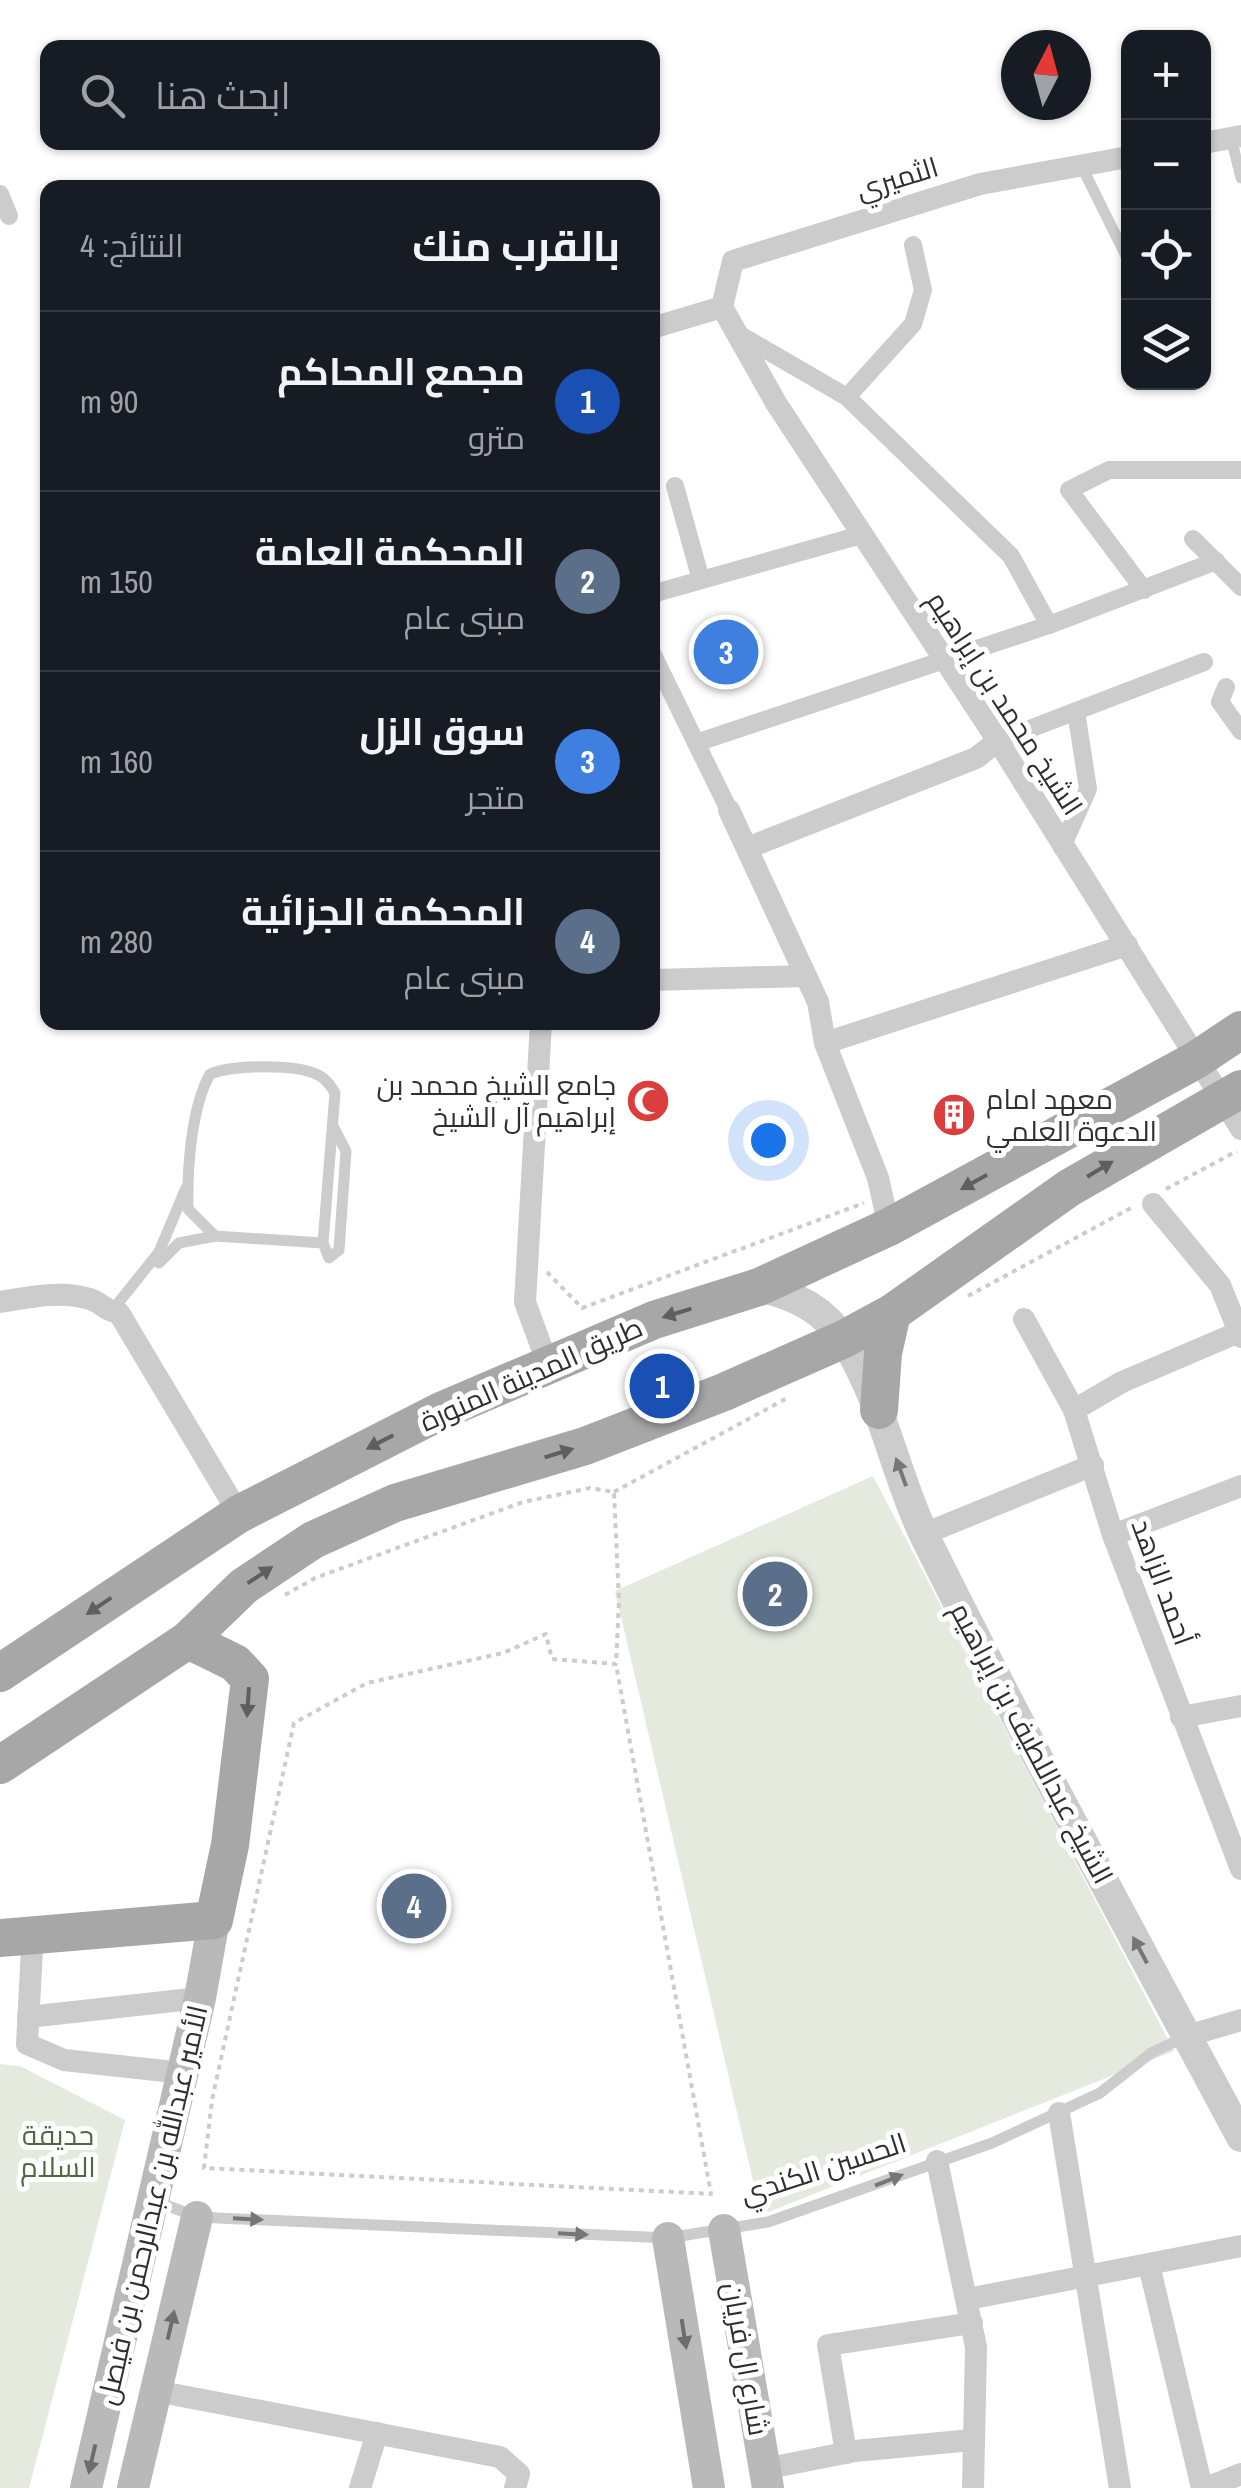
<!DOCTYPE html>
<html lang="ar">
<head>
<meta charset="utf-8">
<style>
  body { margin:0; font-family:"Archivo Narrow",Cairo,sans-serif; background:#20242c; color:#f1f3f6; direction:rtl }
  .controls { position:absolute; right:30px; top:30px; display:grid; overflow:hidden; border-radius:20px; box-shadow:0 2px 8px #0004 }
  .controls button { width:90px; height:90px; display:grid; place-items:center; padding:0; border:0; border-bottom:2px solid #363941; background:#171b24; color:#f1f3f6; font:50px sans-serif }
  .compass { position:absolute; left:1001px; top:30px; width:90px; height:90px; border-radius:50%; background:#171b24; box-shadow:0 2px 8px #0004; rotate:6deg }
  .you { position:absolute; left:768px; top:1140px; width:35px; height:35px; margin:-25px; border:8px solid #fff; border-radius:50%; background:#1a73e8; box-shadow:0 0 0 15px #1a73e833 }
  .badge { display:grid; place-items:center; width:65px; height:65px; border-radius:50%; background:#da3e3d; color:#fff; font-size:32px; font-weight:700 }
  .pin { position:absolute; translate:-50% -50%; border:5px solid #fff; box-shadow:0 2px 10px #0006 }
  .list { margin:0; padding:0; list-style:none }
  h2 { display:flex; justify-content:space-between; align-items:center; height:130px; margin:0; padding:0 40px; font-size:42px }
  h2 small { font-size:32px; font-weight:400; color:#9ea1a6 }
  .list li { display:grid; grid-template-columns:65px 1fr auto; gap:30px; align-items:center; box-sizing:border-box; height:180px; padding:0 40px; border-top:2px solid #363941 }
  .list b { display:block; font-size:38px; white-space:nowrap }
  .list p { margin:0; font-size:32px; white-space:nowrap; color:#9ea1a6 }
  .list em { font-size:32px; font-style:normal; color:#9ea1a6 }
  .icon { flex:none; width:55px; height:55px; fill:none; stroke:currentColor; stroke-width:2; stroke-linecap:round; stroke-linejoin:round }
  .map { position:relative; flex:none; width:1241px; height:2488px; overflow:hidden; direction:ltr }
  .search { position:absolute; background:#171b24; box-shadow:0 2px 8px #0004; left:40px; top:40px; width:620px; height:110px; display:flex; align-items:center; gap:25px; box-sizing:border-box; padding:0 35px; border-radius:20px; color:#9ea1a6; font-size:38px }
  .panel { position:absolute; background:#171b24; box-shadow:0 2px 8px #0004; left:40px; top:180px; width:620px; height:850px; border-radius:20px; direction:rtl }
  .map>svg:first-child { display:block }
  .green { fill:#e4ebde }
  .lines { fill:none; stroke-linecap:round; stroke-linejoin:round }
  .path { stroke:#ccc; stroke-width:4; stroke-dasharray:5 5; stroke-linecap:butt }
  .service { stroke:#ccc; stroke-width:11 }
  .pedestrian { stroke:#ccc; stroke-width:18 }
  .minor { stroke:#ccc; stroke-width:22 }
  .tertiary { stroke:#ccc; stroke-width:30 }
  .secondary { stroke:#b9b9b9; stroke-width:32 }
  .primary { stroke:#a7a7a7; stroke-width:38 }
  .oneway { fill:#5f5f5f }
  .oneway2 { fill:#767676 }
  .oneway3 { fill:#6d6d6d }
  .labels { text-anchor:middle; stroke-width:10; stroke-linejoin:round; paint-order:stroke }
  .street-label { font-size:28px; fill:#2f2f2f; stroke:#fff }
  .poi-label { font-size:28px; fill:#2f2f2f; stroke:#fff; text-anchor:end }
  .park-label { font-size:28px; fill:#4f683f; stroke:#fff }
</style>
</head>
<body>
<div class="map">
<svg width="1241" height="2488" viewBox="0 0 1241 2488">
  <rect width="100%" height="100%" fill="#fff"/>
  <g class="green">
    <polygon points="873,1476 1174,2051 761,2215 615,1591"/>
    <polygon points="0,2064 20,2066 125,2120 29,2488 0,2488"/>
  </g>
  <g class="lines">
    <g class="path">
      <polyline points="1166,1189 1237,1151"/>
      <polyline points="547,1272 582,1308 864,1203"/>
      <polyline points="968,1296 1131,1208"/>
      <polyline points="614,1492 789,1397"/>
      <polyline points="285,1595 315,1578 523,1502 590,1488 614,1492 619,1601 616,1664 552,1659 546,1634 503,1653 367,1683 294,1723 212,2100 204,2168 711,2194 616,1664"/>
    </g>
    <g class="service">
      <polyline points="1231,138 1241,178"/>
      <polyline points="1081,165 1128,260"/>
      <path d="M323,1243L215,1236L188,1209C187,1170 191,1108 210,1074C233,1065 298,1063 320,1076C327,1080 331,1086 335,1093L323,1243L329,1258L339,1250L346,1151L333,1126"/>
      <polyline points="159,1263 179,1243 215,1236"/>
      <polyline points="111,1312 159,1252 186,1188"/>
      <polyline points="158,2202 197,2217 668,2238 768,2222 992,2143 1100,2093 1151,2053 1187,2036"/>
    </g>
    <g class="pedestrian">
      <polyline points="0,194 9,216"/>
      <polyline points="735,332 847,397 1011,556 1049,625"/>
      <polyline points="847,397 913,324 923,290 913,245"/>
      <polyline points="675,486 701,580"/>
      <polyline points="1193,539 1241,587"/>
      <polyline points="1144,590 1069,490 1109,470 1241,470"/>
      <polyline points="652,594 861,535"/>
      <polyline points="652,653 729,810"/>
      <polyline points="1226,687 1220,702 1241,731"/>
      <polyline points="998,741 1204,662"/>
      <polyline points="696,743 1049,625 1216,561"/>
      <polyline points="1062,847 1088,789 1076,711"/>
    </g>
    <g class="minor">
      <polyline points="1204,143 1241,136"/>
      <polyline points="722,307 776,403 998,741 1241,1129"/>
      <polyline points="722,307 733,261 980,184 1128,157"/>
      <polyline points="652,328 722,307"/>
      <polyline points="729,810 818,1002 825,1043 878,1178 889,1227"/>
      <polyline points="747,848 976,758 998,741"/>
      <polyline points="652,980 806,976"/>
      <polyline points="541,1022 525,1302 548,1365"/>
      <polyline points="825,1043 1127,945"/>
      <polyline points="1153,1204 1220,1285 1241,1337"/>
      <path d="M0,1302C30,1297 61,1290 90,1299C102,1303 107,1312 119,1313L239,1514"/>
      <polyline points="1024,1319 1074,1410 1113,1535 1241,1869"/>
      <polyline points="1074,1410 1122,1382 1239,1332"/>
      <polyline points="924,1534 1093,1465"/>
      <polyline points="1113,1535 1241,1486"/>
      <polyline points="1181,1717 1241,1706"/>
      <polyline points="32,1949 27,2044 64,2060 183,2073"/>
      <polyline points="28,2017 200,1998"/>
      <polyline points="1187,2036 1241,2020"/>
      <polyline points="1059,2113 1120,2488"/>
      <polyline points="937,2161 976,2347 973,2488"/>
      <polyline points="1149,2265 1202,2488"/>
      <polyline points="968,2299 1241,2246"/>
      <polyline points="156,2391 500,2457 519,2474 515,2488"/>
      <polyline points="846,2453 828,2345 972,2323"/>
      <polyline points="764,2469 855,2451 972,2440"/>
      <polyline points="360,2488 377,2433"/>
      <polyline points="1206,2488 1241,2474"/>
    </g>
    <path class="tertiary" d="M759,1287C797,1296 824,1309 846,1343C884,1404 895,1476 926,1539C1026,1741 1135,1939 1241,2137"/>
    <g class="secondary">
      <polyline points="724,2230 768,2488"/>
      <polyline points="668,2238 709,2488"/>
      <polyline points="86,2488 200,1998 214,1920"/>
      <polyline points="133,2488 197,2217"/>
    </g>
    <g class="primary">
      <polyline points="879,1410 883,1353 892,1313"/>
      <polyline points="0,1673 239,1514 441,1411 654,1320 759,1287 889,1227 1196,1060 1241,1030"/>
      <polyline points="0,1765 188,1640 244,1586 313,1540 395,1503 585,1446 724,1392 844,1339 892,1313 1069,1188 1241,1089"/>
      <polyline points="0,1938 214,1920 230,1845 250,1679 235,1663 188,1640"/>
    </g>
  </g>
  <defs><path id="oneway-solid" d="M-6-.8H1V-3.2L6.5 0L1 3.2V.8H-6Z" transform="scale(2.5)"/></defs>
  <g class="oneway">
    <use href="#oneway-solid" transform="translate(1100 1169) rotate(-31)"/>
    <use href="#oneway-solid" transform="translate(974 1182) rotate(151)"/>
    <use href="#oneway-solid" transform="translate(677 1313) rotate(163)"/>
    <use href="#oneway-solid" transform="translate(380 1442) rotate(153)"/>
    <use href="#oneway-solid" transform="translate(559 1453) rotate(-17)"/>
    <use href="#oneway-solid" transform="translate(260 1575) rotate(-34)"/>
    <use href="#oneway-solid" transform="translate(99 1606) rotate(146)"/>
    <use href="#oneway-solid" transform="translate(248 1702) rotate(94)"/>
  </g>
  <g class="oneway2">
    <use href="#oneway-solid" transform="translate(901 1472) rotate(-110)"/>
    <use href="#oneway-solid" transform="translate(1140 1950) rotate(-118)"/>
    <use href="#oneway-solid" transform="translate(889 2180) rotate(-22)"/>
    <use href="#oneway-solid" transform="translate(248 2219) rotate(3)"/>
    <use href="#oneway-solid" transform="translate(573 2234) rotate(3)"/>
  </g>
  <g class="oneway3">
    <use href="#oneway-solid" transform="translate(171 2325) rotate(-77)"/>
    <use href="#oneway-solid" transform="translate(684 2334) rotate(81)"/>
    <use href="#oneway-solid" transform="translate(92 2459) rotate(103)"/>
  </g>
  <defs>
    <g id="mosque-disc" transform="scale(2.25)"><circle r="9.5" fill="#da3e3d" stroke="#fff"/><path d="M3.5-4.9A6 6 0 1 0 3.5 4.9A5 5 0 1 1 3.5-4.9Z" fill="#fff"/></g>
    <g id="building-disc" transform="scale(2.25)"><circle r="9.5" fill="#da3e3d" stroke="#fff"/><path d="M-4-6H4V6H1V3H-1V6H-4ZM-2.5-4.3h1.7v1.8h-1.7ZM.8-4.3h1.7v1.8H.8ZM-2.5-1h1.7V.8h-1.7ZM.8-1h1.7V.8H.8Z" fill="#fff"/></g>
  </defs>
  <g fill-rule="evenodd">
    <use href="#mosque-disc" x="648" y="1101"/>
    <use href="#building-disc" x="954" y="1115"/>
  </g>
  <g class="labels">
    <g class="street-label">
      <text transform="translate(897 178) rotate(-17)" y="10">الثميري</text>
      <text transform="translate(1005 703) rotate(57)" y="10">الشيخ محمد بن إبراهيم</text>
      <text transform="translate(531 1374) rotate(-24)" y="10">طريق المدينة المنورة</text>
      <text transform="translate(1163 1582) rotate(70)" y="10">أحمد الزاهد</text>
      <text transform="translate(1032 1743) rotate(62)" y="10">الشيخ عبداللطيف بن إبراهيم</text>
      <text transform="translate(823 2168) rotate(-18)" y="10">الحسين الكندي</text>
      <text transform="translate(152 2205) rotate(-77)" y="10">الأمير عبدالله بن عبدالرحمن بن فيصل</text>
      <text transform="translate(746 2359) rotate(80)" y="10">شارع ال فريان</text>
    </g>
    <g class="poi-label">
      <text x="616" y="1095">جامع الشيخ محمد بن<tspan x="616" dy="32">إبراهيم آل الشيخ</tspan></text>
      <text x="986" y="1109" text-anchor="start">معهد امام<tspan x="986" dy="32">الدعوة العلمي</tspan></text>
    </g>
    <g class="park-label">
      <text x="58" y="2145">حديقة<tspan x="58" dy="32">السلام</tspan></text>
    </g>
  </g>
</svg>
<div class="controls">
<button>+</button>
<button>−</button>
<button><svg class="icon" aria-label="locate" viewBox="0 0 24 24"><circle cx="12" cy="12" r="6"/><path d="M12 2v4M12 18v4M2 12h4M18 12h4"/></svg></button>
<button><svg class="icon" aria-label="layers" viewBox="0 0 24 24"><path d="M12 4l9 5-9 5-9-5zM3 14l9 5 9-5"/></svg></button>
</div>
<svg class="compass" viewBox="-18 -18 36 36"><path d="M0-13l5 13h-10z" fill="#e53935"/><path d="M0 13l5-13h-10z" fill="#9ea1a6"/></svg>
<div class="you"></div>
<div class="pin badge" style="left:662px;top:1386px;background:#1a4fb4">1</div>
<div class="pin badge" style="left:775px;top:1594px;background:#5c6f8a">2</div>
<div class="pin badge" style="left:726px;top:652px;background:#3f7fe0">3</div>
<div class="pin badge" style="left:414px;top:1906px;background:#5c6f8a">4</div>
<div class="search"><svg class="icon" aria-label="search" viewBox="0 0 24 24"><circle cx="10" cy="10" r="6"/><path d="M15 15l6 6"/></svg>ابحث هنا</div>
<section class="panel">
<h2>بالقرب منك<small>النتائج: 4</small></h2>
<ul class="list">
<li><span class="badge" style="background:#1a4fb4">1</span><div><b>مجمع المحاكم</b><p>مترو</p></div><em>90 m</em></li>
<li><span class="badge" style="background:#5c6f8a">2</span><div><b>المحكمة العامة</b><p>مبنى عام</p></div><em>150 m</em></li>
<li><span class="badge" style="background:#3f7fe0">3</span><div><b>سوق الزل</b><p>متجر</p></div><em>160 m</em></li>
<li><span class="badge" style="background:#5c6f8a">4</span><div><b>المحكمة الجزائية</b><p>مبنى عام</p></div><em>280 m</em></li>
</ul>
</section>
</div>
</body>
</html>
